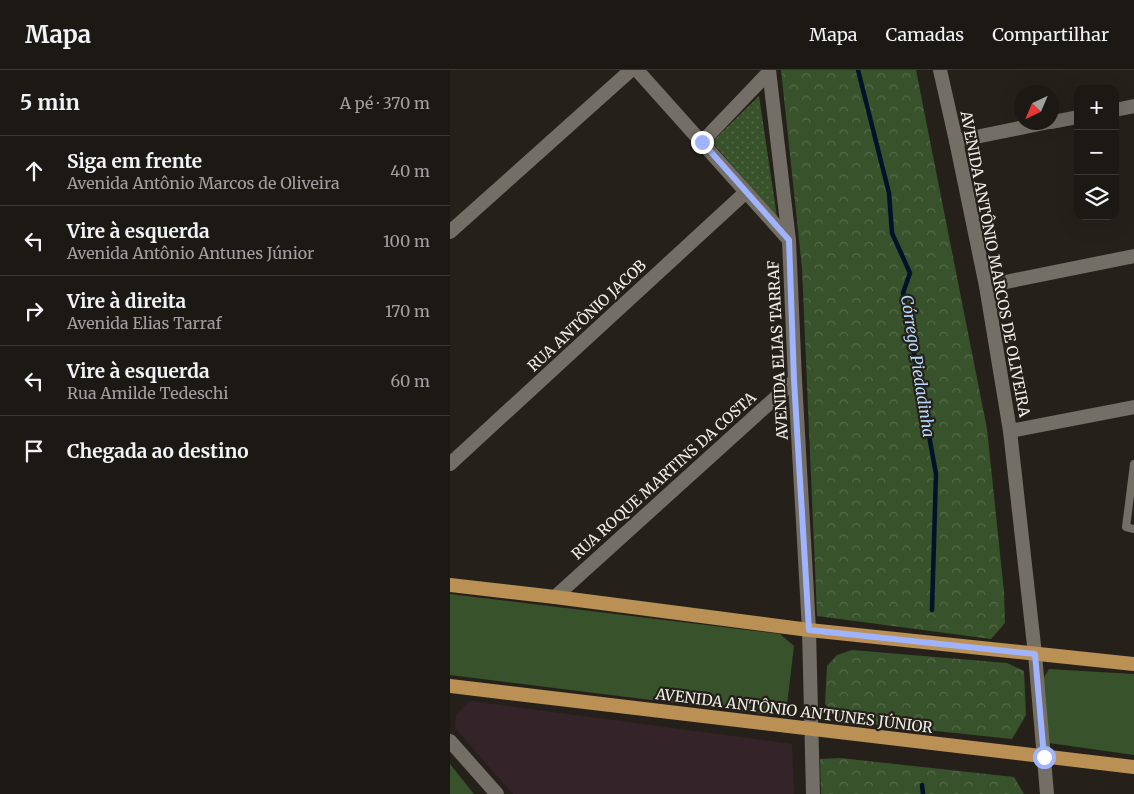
<!DOCTYPE html>
<html lang="pt">
<head>
<meta charset="utf-8">
<style>
  body { margin:0; font-family:Merriweather,serif; background:#25221d; color:#f1f3f6 }
  .controls { position:absolute; right:15px; top:15px; display:grid; overflow:hidden; border-radius:10px; box-shadow:0 5px 20px #0002 }
  .controls button { width:45px; height:45px; display:grid; place-items:center; padding:0; border:0; border-bottom:1px solid #3a3834; background:#1c1914; color:#f1f3f6; font:25px sans-serif }
  .compass { position:absolute; left:564px; top:15px; width:45px; height:45px; border-radius:50%; background:#1c1914; box-shadow:0 5px 20px #0002; rotate:224deg }
  .stop { position:absolute; width:15px; height:15px; margin:-11px; border:4px solid #a0b3fd; border-radius:50%; background:#fff }
  .stop.end { background:#a0b3fd; border-color:#fff; box-shadow:0 1px 5px #0008 }
  .list { margin:0; padding:0; list-style:none }
  h2 { display:flex; justify-content:space-between; align-items:center; height:65px; margin:0; padding:0 20px; font-size:21px }
  h2 small { font-size:16px; font-weight:400; color:#a0a0a0 }
  .list li { display:grid; grid-template-columns:32px 1fr auto; gap:15px; align-items:center; box-sizing:border-box; height:70px; padding:0 20px; border-top:1px solid #3a3834 }
  .list b { display:block; font-size:19px; white-space:nowrap }
  .list p { margin:0; font-size:16px; white-space:nowrap; color:#a0a0a0 }
  .list em { font-size:16px; font-style:normal; color:#a0a0a0 }
  .icon { flex:none; width:28px; height:28px; fill:none; stroke:currentColor; stroke-width:2; stroke-linecap:round; stroke-linejoin:round }
  .map { position:relative; flex:none; width:684px; height:724px; overflow:hidden }
  header { display:flex; align-items:center; gap:30px; box-sizing:border-box; height:70px; padding:0 25px; background:#1c1914; border-bottom:1px solid #3a3834 }
  header strong { font-size:24px }
  nav { display:flex; gap:28px; margin-inline-start:auto; font-size:18px }
  main { display:flex }
  aside { flex:1; background:#1c1914 }
  .map>svg:first-child { display:block }
  .commercial { fill:#35232a }
  .grass { fill:#38522b }
  .forest { fill:url(#forest-crowns) }
  .park { fill:url(#park-dots) }
  .lines { fill:none; stroke-linecap:round; stroke-linejoin:round }
  .stream { stroke:#00132a; stroke-width:4.5 }
  .service { stroke:#736e66; stroke-width:8 }
  .minor { stroke:#736e66; stroke-width:14 }
  .secondary { stroke:#736e66; stroke-width:14 }
  .primary { stroke:#ba9054; stroke-width:14 }
  .route { stroke:#a0b3fd; stroke-width:6 }
  .labels { text-anchor:middle; stroke-width:4.5; stroke-linejoin:round; paint-order:stroke }
  .street-label { font-size:15px; fill:#f1eee9; stroke:#25211a }
  .water-label { font-size:16px; font-style:italic; fill:#b6dafd; stroke:#25211a }
</style>
</head>
<body>
<header>
<strong>Mapa</strong>
<nav><a>Mapa</a><a>Camadas</a><a>Compartilhar</a></nav>
</header>
<main>
<aside>
<h2>5 min<small>A pé · 370 m</small></h2>
<ul class="list">
<li><svg class="icon" aria-label="ahead" viewBox="0 0 24 24"><path d="M12 20V5M6 11l6-6 6 6"/></svg><div><b>Siga em frente</b><p>Avenida Antônio Marcos de Oliveira</p></div><em>40 m</em></li>
<li><svg class="icon" aria-label="left" viewBox="0 0 24 24"><path d="M17 20v-9H6M10 6l-5 5 5 5"/></svg><div><b>Vire à esquerda</b><p>Avenida Antônio Antunes Júnior</p></div><em>100 m</em></li>
<li><svg class="icon" aria-label="right" viewBox="0 0 24 24"><path d="M7 20v-9h11M14 6l5 5-5 5"/></svg><div><b>Vire à direita</b><p>Avenida Elias Tarraf</p></div><em>170 m</em></li>
<li><svg class="icon" aria-label="left" viewBox="0 0 24 24"><path d="M17 20v-9H6M10 6l-5 5 5 5"/></svg><div><b>Vire à esquerda</b><p>Rua Amilde Tedeschi</p></div><em>60 m</em></li>
<li><svg class="icon" aria-label="arrive" viewBox="0 0 24 24"><path d="M6 21V4h12l-3 4 3 4H6"/></svg><div><b>Chegada ao destino</b></div></li>
</ul>
</aside>
<div class="map">
<svg width="684" height="724" viewBox="0 0 684 724">
  <defs>
    <pattern id="forest-crowns" width="20" height="18" patternUnits="userSpaceOnUse" patternTransform="scale(1.25)"><rect width="20" height="18" fill="#38522b"/><path d="M2 6a3 3 0 1 1 6 0M12 15a3 3 0 1 1 6 0" fill="none" stroke="#556b4a"/></pattern>
    <pattern id="park-dots" width="8" height="8" patternUnits="userSpaceOnUse" patternTransform="scale(1.25)"><rect width="8" height="8" fill="#38522b"/><path d="M2 2h.1M6 6h.1" fill="none" stroke="#556b4a" stroke-width="1.8" stroke-linecap="round"/></pattern>
  </defs>
  <rect width="100%" height="100%" fill="#25211a"/>
  <polygon class="commercial" points="20,631 342,674 344,724 63,724 5,658 6,645"/>
  <g class="grass">
    <polygon points="0,524 330,564 344,576 337,635 322,645 0,605"/>
    <polygon points="599,599 684,604 684,685 599,673 593,609"/>
    <polygon points="0,694 24,724 0,724"/>
  </g>
  <g class="forest">
    <polygon points="331,0 466,0 537,359 554,522 555,553 541,569 367,546 352,198"/>
    <polygon points="402,580 557,593 574,601 576,645 562,669 391,651 375,634 377,596 387,585"/>
    <polygon points="390,688 564,707 574,724 371,724 370,689"/>
  </g>
  <polygon class="park" points="309,26 327,147 262,72"/>
  <g class="lines">
    <g class="stream">
      <polyline points="408,0 439,123 442,163 460,203 453,223 486,404 482,540"/>
      <polyline points="472,715 473,724"/>
    </g>
    <polyline class="service" points="684,394 676,457 684,459"/>
    <g class="minor">
      <polyline points="187,0 339,170"/>
      <polyline points="665,40 684,36"/>
      <polyline points="602,52 628,47"/>
      <polyline points="506,71 599,52"/>
      <polyline points="252,72 319,2"/>
      <polyline points="0,162 181,0"/>
      <polyline points="536,216 684,186"/>
      <polyline points="560,361 684,337"/>
      <polyline points="0,394 296,122"/>
      <polyline points="105,527 345,310"/>
      <polyline points="0,671 47,724"/>
    </g>
    <g class="secondary">
      <polyline points="319,0 339,170 345,310 359,560 363,724"/>
      <polyline points="490,0 506,71 536,216 560,361 585,584 597,724"/>
    </g>
    <g class="primary">
      <polyline points="0,515 105,527 359,560 684,594"/>
      <polyline points="0,616 684,697"/>
    </g>
  </g>
  <g class="lines">
    <polyline class="route" points="252,72 339,170 344,310 359,560 585,584 594,687"/>
  </g>
  <g class="labels">
    <g class="street-label">
      <text transform="translate(545 194) rotate(79)" y="5">AVENIDA ANTÔNIO MARCOS DE OLIVEIRA</text>
      <text transform="translate(137 246) rotate(-43)" y="5">RUA ANTÔNIO JACOB</text>
      <text transform="translate(328 280) rotate(-93)" y="5">AVENIDA ELIAS TARRAF</text>
      <text transform="translate(214 406) rotate(-42)" y="5">RUA ROQUE MARTINS DA COSTA</text>
      <text transform="translate(344 641) rotate(7)" y="5">AVENIDA ANTÔNIO ANTUNES JÚNIOR</text>
    </g>
    <g class="water-label">
      <text transform="translate(468 296) rotate(81)" y="6">Córrego Piedadinha</text>
    </g>
  </g>
</svg>
<div class="controls">
<button>+</button>
<button>−</button>
<button><svg class="icon" aria-label="layers" viewBox="0 0 24 24"><path d="M12 4l9 5-9 5-9-5zM3 14l9 5 9-5"/></svg></button>
</div>
<svg class="compass" viewBox="-18 -18 36 36"><path d="M0-13l5 13h-10z" fill="#e53935"/><path d="M0 13l5-13h-10z" fill="#a0a0a0"/></svg>
<div class="stop" style="left:594px;top:687px"></div>
<div class="stop end" style="left:252px;top:72px"></div>
</div>
</main>
</body>
</html>
